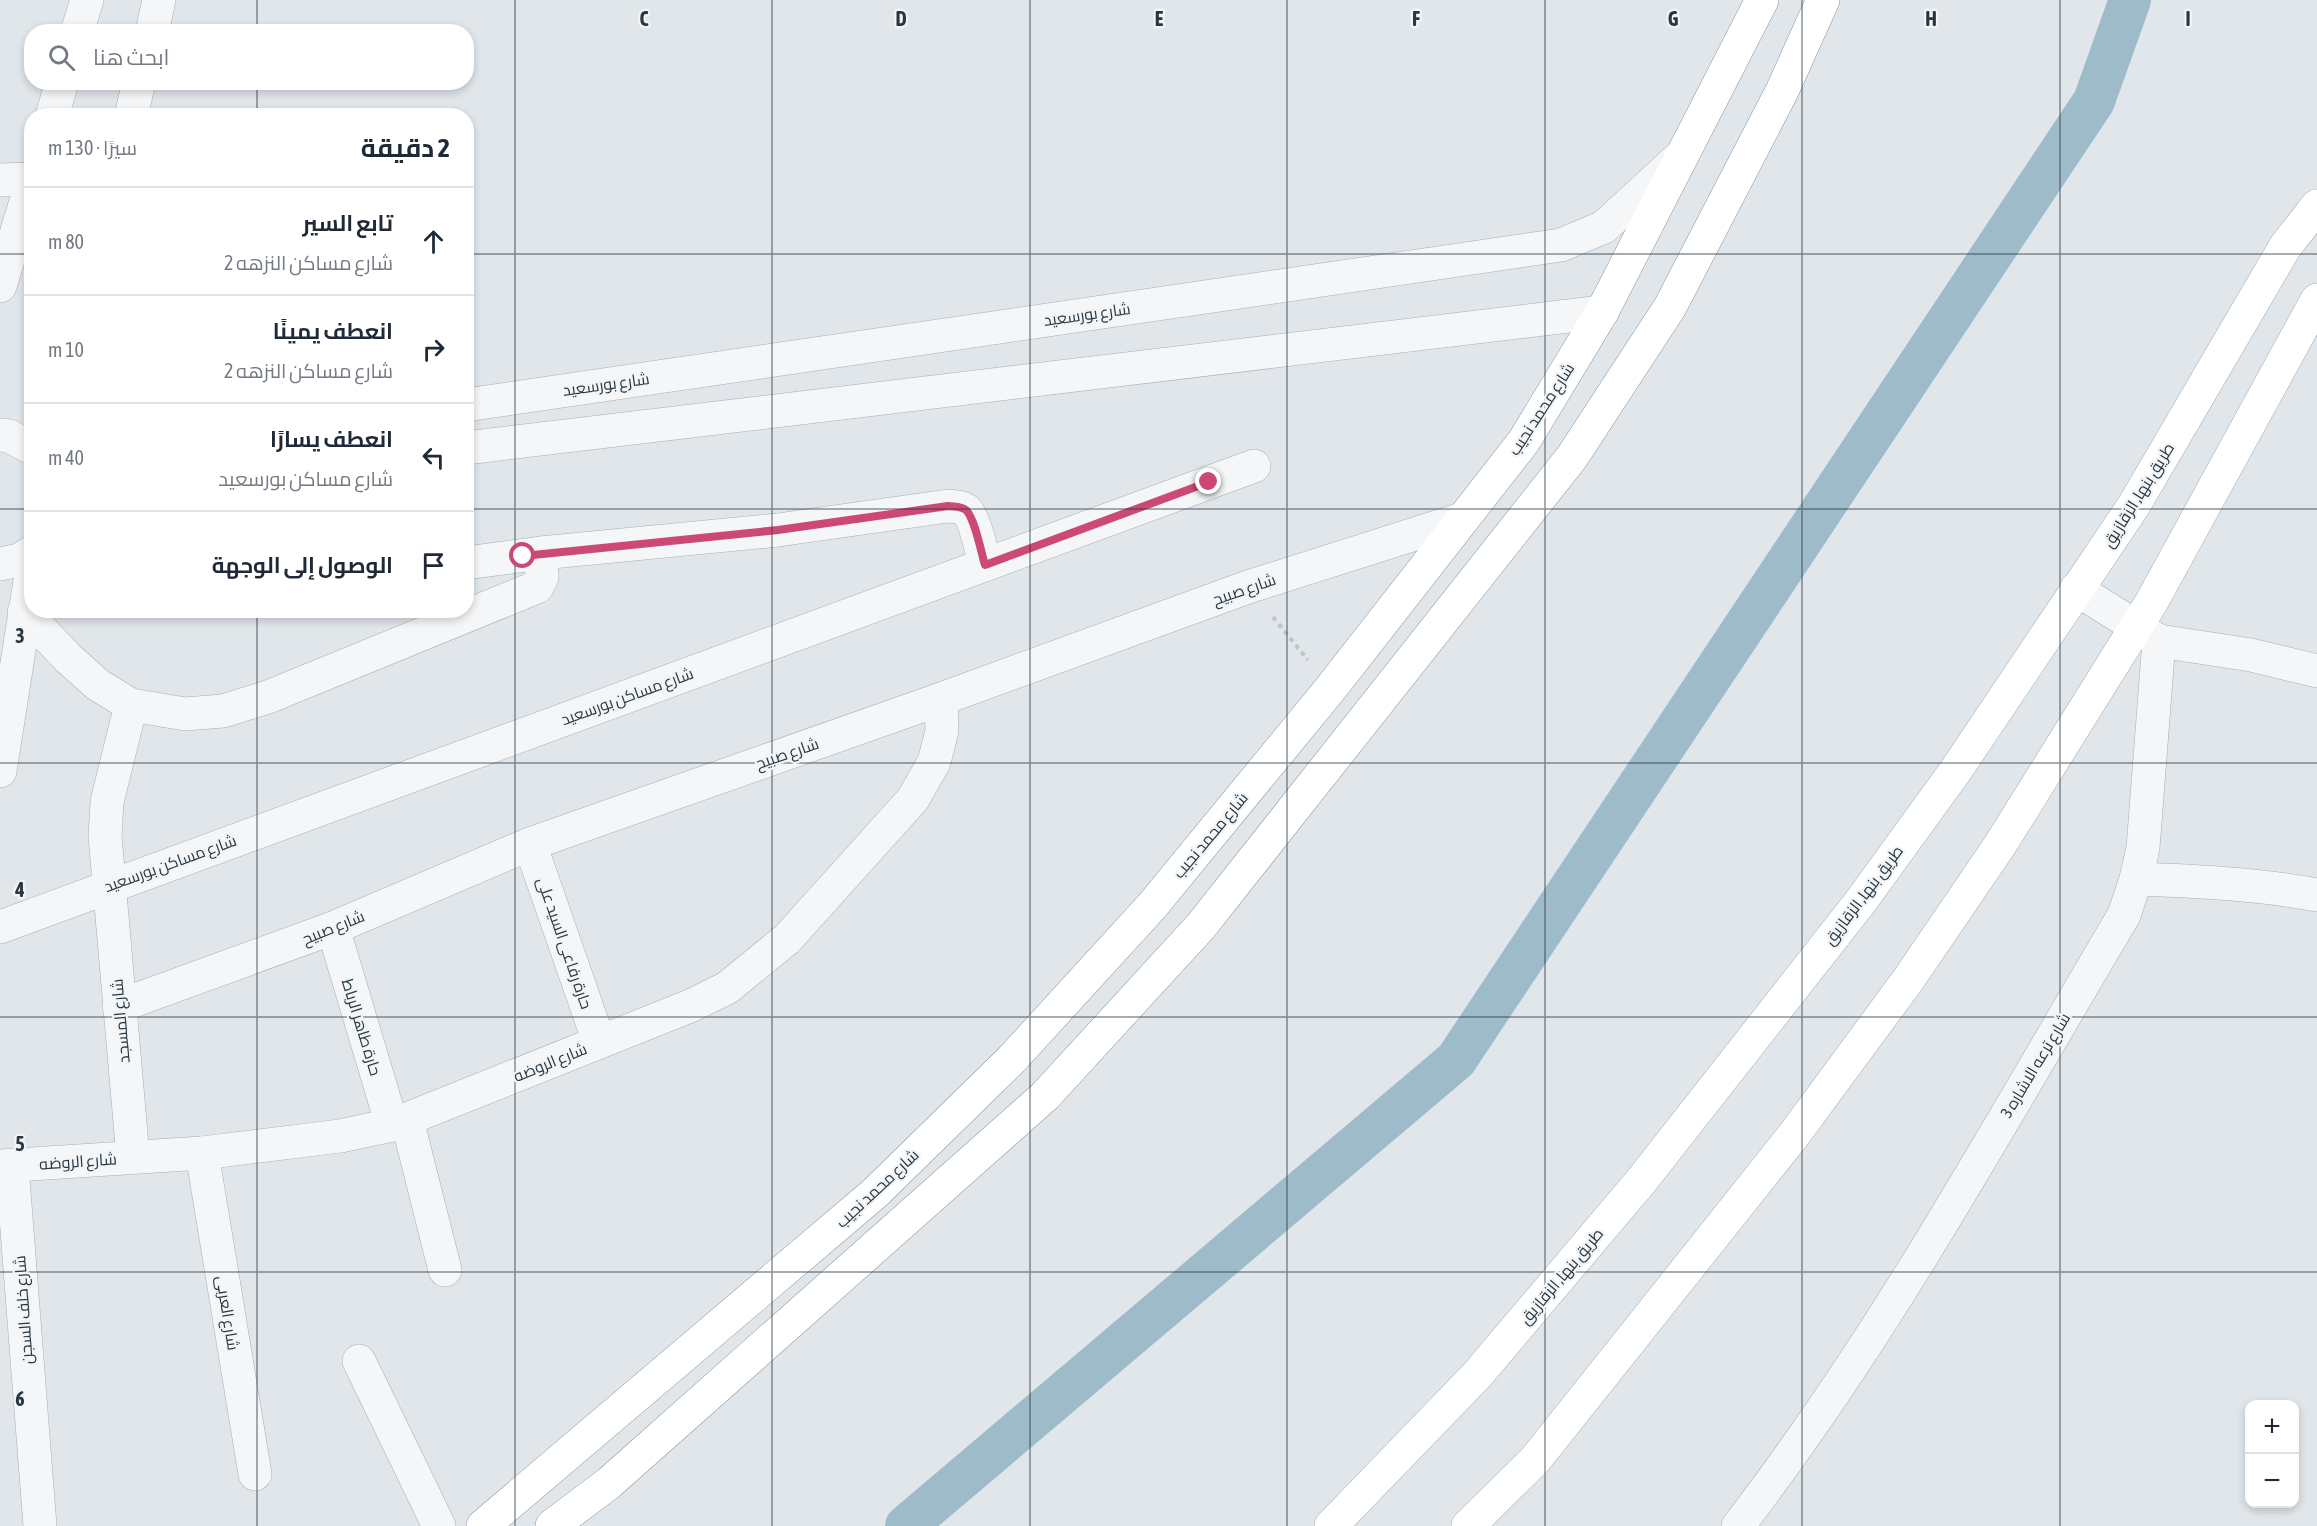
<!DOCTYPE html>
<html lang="ar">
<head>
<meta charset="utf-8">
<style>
  body { margin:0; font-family:"Asap Condensed",Cairo,sans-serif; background:#f6f6f7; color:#1f2937; direction:rtl }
  .controls { position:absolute; right:18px; bottom:18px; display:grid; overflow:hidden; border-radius:12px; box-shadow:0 3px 9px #0003 }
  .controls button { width:54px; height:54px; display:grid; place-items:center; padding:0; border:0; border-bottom:2px solid #e0e1e3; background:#fff; color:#1f2937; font:30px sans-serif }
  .stop { position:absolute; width:18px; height:18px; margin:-14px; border:4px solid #cd4975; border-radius:50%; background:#fff }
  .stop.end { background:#cd4975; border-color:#fff; box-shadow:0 2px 6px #0008 }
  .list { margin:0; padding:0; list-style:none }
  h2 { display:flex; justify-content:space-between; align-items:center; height:78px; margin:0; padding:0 24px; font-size:26px }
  h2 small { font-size:20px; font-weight:400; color:#747a83 }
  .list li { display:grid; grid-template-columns:39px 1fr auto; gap:18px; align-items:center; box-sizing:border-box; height:108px; padding:0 24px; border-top:2px solid #e0e1e3 }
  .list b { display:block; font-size:22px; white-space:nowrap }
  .list p { margin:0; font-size:20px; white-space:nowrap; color:#747a83 }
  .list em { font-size:20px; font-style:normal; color:#747a83 }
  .icon { flex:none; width:33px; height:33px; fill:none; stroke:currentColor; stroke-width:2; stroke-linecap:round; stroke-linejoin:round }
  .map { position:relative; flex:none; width:2317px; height:1526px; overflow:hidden; direction:ltr }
  .search { position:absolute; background:#fff; box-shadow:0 3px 9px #0003; left:24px; top:24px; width:450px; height:66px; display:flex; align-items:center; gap:15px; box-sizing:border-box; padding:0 21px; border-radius:24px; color:#747a83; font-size:22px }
  .panel { position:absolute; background:#fff; box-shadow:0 3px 9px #0003; left:24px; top:108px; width:450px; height:510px; border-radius:24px; direction:rtl }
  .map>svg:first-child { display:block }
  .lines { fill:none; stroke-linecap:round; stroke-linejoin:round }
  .canal { stroke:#9dbbc9; stroke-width:42 }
  .minor-casing { stroke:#a6aeb4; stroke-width:34 }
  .major-casing { stroke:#a1adb5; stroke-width:34 }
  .highway-casing { stroke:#8996a0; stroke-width:34 }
  .path { stroke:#bfc4c8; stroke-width:4; stroke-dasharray:4.5 4.5; stroke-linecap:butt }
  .minor { stroke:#f4f6f8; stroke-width:33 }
  .major { stroke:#fff; stroke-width:33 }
  .highway { stroke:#fff; stroke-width:33 }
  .route { stroke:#cd4975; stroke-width:8 }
  .grid { fill:none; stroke:#2a3741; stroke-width:1.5; stroke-opacity:0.55 }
  .labels { text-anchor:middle; stroke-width:4.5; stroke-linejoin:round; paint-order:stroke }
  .street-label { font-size:16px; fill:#2a3741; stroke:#f1f5f7 }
  .grid-label { font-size:20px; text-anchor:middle; font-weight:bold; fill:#2a3741; stroke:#f1f5f7; stroke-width:4.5; stroke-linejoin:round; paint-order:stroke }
</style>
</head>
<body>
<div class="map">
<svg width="2317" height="1526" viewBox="0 0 2317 1526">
  <rect width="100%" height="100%" fill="#e1e6ea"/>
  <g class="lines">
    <polyline class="canal" points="906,1526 1456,1060 2094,101 2130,0"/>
    <g class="minor-casing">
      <g id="minor">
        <polyline points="77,32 87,0"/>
        <polyline points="152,32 159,0"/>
        <polyline points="52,116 62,82"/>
        <polyline points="131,116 139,82"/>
        <polyline points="0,180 32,179"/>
        <polyline points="0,286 32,182"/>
        <polyline points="466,405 1561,245 1604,227 1679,158"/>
        <polyline points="0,435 9,436 32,448"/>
        <polyline points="466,448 1602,312"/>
        <path d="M466,563L541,553L778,530L948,506C954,507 961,506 966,510C975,519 982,552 985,565"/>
        <polyline points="0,564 19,560 32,552"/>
        <polyline points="24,612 68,658 98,685 131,705 185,714 223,711 268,697 537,587 542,577 541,553"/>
        <polyline points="2159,641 2251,655 2317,671"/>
        <polyline points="131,705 107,802 105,836 133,1157"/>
        <polyline points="0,771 32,568"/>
        <polyline points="530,844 599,1042"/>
        <path d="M2136,879C2197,881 2257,884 2317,895"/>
        <polyline points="0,927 1254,466"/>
        <polyline points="333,928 392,1125"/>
        <polyline points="119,1006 333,928 530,844 941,699 1248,587 1462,519"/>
        <polyline points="407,1120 445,1270"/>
        <polyline points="202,1153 255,1474"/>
        <polyline points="0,1166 202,1153 340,1136 392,1125 690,1006 727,988 787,939 913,799 934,762 942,731 941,699"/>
        <polyline points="12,1166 40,1526"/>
        <polyline points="359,1361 439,1526"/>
        <path d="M1738,1526C1885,1335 2001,1122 2124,915L2136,879L2143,848L2159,641L2076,589"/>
      </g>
    </g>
    <g class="major-casing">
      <g id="major">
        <polyline points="1331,1526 1477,1375 1642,1180 1861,901 1956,770 2134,505 2285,247 2317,206"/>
        <polyline points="1468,1526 1535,1460 1793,1136 1908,980 2000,845 2151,603 2317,300"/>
      </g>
    </g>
    <g class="highway-casing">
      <g id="highway">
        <polyline points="483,1526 875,1193 1012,1059 1152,906 1331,688 1524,441 1602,312 1762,0"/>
        <polyline points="552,1526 609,1483 1045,1096 1201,926 1572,457 1670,307 1782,91 1823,0"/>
      </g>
    </g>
    <polyline class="path" points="1273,617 1308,660"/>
    <use href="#minor" class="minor"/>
    <use href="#major" class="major"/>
    <use href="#highway" class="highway"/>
  </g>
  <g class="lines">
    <path class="route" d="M523,556L778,530L948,506C954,507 961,506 966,510C975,519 981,552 985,565L1209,482"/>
  </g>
  <path class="grid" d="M257,0V32M515,0V1526M772,0V1526M1030,0V1526M1287,0V1526M1545,0V1526M1802,0V1526M2060,0V1526M257,82V116M0,254H32M466,254H2317M0,509H32M466,509H2317M257,610V1526M0,763H2317M0,1017H2317M0,1272H2317"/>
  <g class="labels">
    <g class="street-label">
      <text transform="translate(1087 314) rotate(-8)" y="6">شارع بورسعيد</text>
      <text transform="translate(606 384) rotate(-8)" y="6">شارع بورسعيد</text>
      <text transform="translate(1541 409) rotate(-57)" y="6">شارع محمد نجيب</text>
      <text transform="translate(2138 495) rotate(-58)" y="6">طريق بنها, الزقازيق</text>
      <text transform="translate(1244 589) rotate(-19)" y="6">شارع صبيح</text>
      <text transform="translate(627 696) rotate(-20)" y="6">شارع مساكن بورسعيد</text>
      <text transform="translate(787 753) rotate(-19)" y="6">شارع صبيح</text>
      <text transform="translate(1210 835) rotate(-50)" y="6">شارع محمد نجيب</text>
      <text transform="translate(170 863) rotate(-20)" y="6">شارع مساكن بورسعيد</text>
      <text transform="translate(1863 895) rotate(-53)" y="6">طريق بنها, الزقازيق</text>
      <text transform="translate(333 927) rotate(-22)" y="6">شارع صبيح</text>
      <text transform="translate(565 943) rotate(71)" y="6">حارة رفاعى السيد على</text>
      <text transform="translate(120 1021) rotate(-95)" y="6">شارع المسجد</text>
      <text transform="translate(362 1027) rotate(73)" y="6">حارة طاهر الرباط</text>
      <text transform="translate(550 1062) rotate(-22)" y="6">شارع الروضه</text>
      <text transform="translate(2035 1065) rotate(-59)" y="6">شارع ترعه الاشاره 3</text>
      <text transform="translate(78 1161) rotate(-4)" y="6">شارع الروضه</text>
      <text transform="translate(877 1188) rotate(-43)" y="6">شارع محمد نجيب</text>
      <text transform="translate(1561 1276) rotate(-50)" y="6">طريق بنها, الزقازيق</text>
      <text transform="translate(23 1310) rotate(-94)" y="6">شارع خلف السجن</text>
      <text transform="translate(228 1313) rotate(81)" y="6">شارع العربى</text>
    </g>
  </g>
  <g class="grid-label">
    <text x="644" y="26">C</text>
    <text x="901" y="26">D</text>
    <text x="1159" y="26">E</text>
    <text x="1416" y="26">F</text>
    <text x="1673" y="26">G</text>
    <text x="1931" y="26">H</text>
    <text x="2188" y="26">I</text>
    <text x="20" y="643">3</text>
    <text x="20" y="897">4</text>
    <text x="20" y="1151">5</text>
    <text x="20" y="1406">6</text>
  </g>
</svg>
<div class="controls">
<button>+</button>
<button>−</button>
</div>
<div class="stop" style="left:523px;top:556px"></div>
<div class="stop end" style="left:1209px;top:482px"></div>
<div class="search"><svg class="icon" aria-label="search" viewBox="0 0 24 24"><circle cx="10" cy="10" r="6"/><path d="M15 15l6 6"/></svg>ابحث هنا</div>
<section class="panel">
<h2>2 دقيقة<small>سيرًا · 130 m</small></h2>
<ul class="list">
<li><svg class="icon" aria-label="ahead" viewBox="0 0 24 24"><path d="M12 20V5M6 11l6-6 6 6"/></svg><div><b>تابع السير</b><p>شارع مساكن النزهه 2</p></div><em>80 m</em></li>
<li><svg class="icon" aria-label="right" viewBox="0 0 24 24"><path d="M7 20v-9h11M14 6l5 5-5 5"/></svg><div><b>انعطف يمينًا</b><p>شارع مساكن النزهه 2</p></div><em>10 m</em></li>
<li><svg class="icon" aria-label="left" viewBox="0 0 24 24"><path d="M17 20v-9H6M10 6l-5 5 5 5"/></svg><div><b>انعطف يسارًا</b><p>شارع مساكن بورسعيد</p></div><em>40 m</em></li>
<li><svg class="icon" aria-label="arrive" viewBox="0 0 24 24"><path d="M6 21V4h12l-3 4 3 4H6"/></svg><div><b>الوصول إلى الوجهة</b></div></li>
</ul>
</section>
</div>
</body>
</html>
